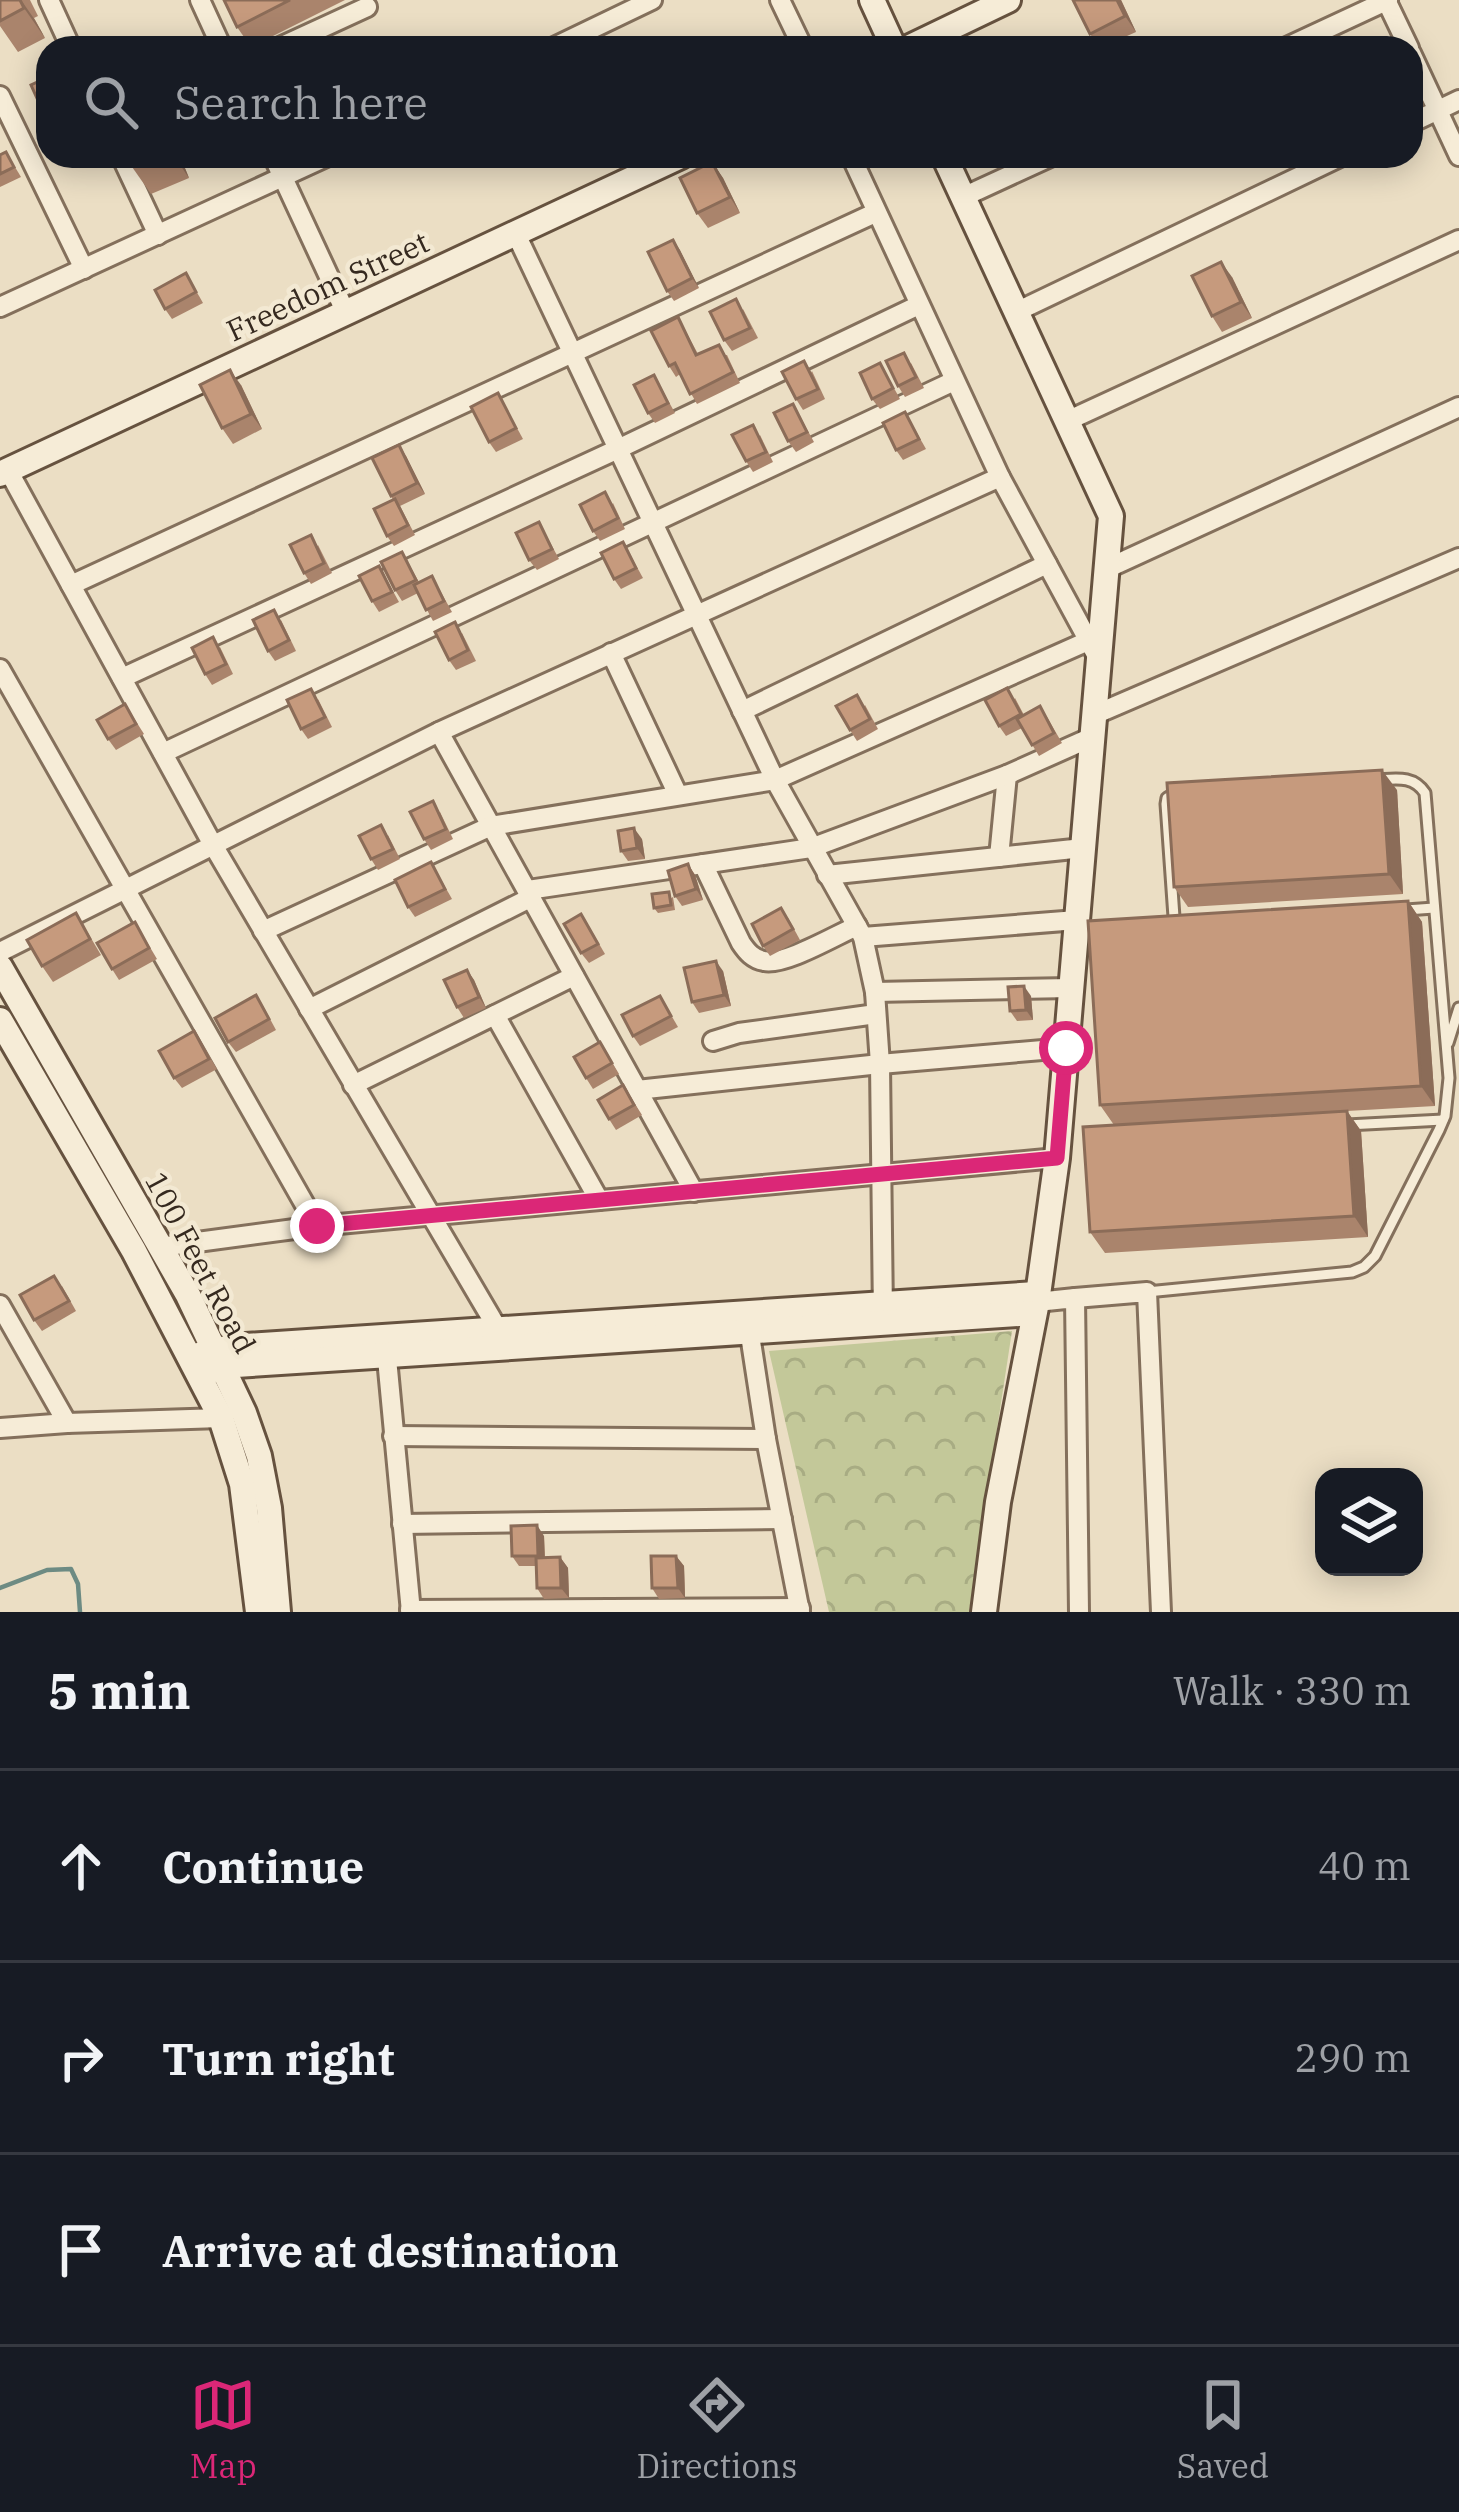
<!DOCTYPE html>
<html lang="en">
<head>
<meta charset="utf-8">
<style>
  body { margin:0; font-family:"IBM Plex Serif",serif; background:#20242c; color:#f1f3f6 }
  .controls { position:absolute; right:36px; bottom:36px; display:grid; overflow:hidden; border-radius:24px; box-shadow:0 6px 30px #0003 }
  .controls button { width:108px; height:108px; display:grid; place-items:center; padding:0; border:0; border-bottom:3px solid #363941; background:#171b24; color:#f1f3f6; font:60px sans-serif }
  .stop { position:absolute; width:36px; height:36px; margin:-27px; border:9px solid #db2777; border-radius:50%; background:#fff }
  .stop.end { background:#db2777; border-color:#fff; box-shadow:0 3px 12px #0008 }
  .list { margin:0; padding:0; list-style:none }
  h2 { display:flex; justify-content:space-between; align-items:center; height:156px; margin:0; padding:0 48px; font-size:51px }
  h2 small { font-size:39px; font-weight:400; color:#9ea1a6 }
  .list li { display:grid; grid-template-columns:78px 1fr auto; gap:36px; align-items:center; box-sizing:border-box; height:192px; padding:0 48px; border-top:3px solid #363941 }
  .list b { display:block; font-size:45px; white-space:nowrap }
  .list em { font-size:39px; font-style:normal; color:#9ea1a6 }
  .icon { flex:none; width:66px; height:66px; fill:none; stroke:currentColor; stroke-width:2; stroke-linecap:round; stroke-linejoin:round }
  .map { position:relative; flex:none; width:1459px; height:1612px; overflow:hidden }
  .search { position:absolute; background:#171b24; box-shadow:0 6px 30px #0003; left:36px; right:36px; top:36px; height:132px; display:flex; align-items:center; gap:30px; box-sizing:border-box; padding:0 42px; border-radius:36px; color:#9ea1a6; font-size:45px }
  .sheet { height:732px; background:#171b24 }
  nav { display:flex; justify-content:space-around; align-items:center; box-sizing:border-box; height:168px; border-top:3px solid #363941; background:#171b24; font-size:33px; color:#9ea1a6 }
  nav a { display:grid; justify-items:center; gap:6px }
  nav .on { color:#db2777 }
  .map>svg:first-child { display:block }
  .forest { fill:url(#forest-crowns) }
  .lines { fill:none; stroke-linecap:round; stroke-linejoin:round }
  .stream { stroke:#6d8b83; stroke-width:4.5 }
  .lane-casing { stroke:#84705c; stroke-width:15 }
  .street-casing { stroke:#84705c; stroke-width:24 }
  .secondary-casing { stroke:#66523f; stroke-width:30 }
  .lane { stroke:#f6ecd7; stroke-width:9 }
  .street { stroke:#f6ecd7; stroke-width:18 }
  .secondary { stroke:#f6ecd7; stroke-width:24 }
  .wall { fill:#aa846c }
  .shaded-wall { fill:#8b6c58 }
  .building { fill:#c69a7d; stroke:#8b6c58; stroke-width:3 }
  .route { stroke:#db2777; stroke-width:15 }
  .labels { text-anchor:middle; stroke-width:9; stroke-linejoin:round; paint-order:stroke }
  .street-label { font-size:30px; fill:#35291f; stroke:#f3e9d3 }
</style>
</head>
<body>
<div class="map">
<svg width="1459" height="1612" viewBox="0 0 1459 1612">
  <defs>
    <pattern id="forest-crowns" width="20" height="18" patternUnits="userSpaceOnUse" patternTransform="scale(3)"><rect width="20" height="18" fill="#c3c899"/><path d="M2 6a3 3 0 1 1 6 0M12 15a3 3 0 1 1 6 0" fill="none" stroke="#a8ac83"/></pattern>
  </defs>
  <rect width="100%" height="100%" fill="#ebdec4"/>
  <polygon class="forest" points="1012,1331 969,1612 829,1612 769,1351"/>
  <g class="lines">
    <polyline class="stream" points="0,1588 47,1570 71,1569 78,1584 80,1612"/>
    <g class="lane-casing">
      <g id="lane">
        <polyline points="1175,793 1167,798 1166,804 1174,917 1180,925"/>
        <polyline points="1406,910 1434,908"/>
        <polyline points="1448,1043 1459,1008"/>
        <polyline points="1347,1125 1443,1120"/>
        <path d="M1147,1292L1352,1272L1364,1267L1375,1256L1439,1130L1445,1116L1449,1078L1425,793C1413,775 1396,779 1377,780"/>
      </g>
    </g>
    <g class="street-casing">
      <g id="street">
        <polyline points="49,0 71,48"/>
        <polyline points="200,0 222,48"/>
        <polyline points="780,0 803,48"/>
        <polyline points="1386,0 1409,48"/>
        <polyline points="278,48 367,7"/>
        <polyline points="552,48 652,0"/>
        <polyline points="1285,48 1388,0"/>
        <polyline points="1411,53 1459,156"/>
        <polyline points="0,96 84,269"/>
        <polyline points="1411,123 1459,100"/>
        <polyline points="121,156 158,235"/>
        <polyline points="273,156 345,311"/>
        <polyline points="851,156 1000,477"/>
        <polyline points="963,197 1052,156"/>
        <polyline points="516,234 775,780 863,937 875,992 880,1064 883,1316"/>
        <polyline points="0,307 328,156"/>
        <polyline points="1016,312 1342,156"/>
        <polyline points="1067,421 1459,240"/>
        <polyline points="8,470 213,845 502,1336"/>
        <polyline points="1106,569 1459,407"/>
        <polyline points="71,585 875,213"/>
        <polyline points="611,653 678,795"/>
        <polyline points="0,669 317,1226"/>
        <polyline points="122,678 618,449 919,305"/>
        <polyline points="742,711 1047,564"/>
        <polyline points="1094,715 1459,558"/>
        <polyline points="439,732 694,1192"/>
        <polyline points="163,753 954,381"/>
        <polyline points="999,857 1007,775"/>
        <path d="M703,864L741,943C747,952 753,959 764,961C784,966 836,935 857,926"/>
        <polyline points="827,875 1083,848"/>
        <polyline points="528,890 811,848 1007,775 1092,737"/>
        <polyline points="263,931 491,826 775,780 1088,641"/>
        <polyline points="863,937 1077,920"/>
        <polyline points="0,952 439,732 1000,477 1099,660"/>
        <polyline points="875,992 1071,988"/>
        <polyline points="309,1009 532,897"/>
        <polyline points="495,1015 599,1200"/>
        <polyline points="713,1041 739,1033 876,1014"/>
        <polyline points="353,1085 574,976"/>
        <polyline points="637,1090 880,1064 1066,1048"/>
        <polyline points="160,1247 317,1226 1057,1158"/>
        <polyline points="1075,1298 1147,1292 1161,1612"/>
        <polyline points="1037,1302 1075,1298 1079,1612"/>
        <polyline points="0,1305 67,1423"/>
        <polyline points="748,1322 766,1439 800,1612"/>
        <polyline points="386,1348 411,1612"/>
        <polyline points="0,1428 67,1423 221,1418"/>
        <polyline points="393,1436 766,1439"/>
        <polyline points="402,1524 782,1519"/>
        <polyline points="410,1610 800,1608"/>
      </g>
    </g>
    <g class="secondary-casing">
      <g id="secondary">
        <polyline points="872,0 894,48"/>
        <polyline points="908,48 1008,0"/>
        <polyline points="944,156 1111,516 1057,1158 1037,1302 998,1502 984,1612"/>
        <polyline points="0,474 681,156"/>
        <polyline points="0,967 188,1295 244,1413 259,1456 269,1508 278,1612"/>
        <polyline points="0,1020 134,1251 221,1418 242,1484 258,1612"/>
        <polyline points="191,1357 231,1347 1036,1294"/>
        <polyline points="200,1373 236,1365 1034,1313"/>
      </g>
    </g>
    <use href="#lane" class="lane"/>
    <use href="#street" class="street"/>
    <use href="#secondary" class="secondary"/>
  </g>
  <g class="wall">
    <polygon points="0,0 30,0 38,16 34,18 45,38 18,52 0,26"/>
    <polygon points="224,0 345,0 251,47 237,27"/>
    <polygon points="1073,0 1121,0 1136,32 1100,48 1090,34"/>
    <polygon points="6,152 21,177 0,187 0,155"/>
    <polygon points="126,156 180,156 189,178 151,194 130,164"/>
    <polygon points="1174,156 1199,156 1180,165"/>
    <polygon points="712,162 723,178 740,213 708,228 697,213"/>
    <polygon points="673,240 699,288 674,301 667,291"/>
    <polygon points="186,273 203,303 172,319 165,309"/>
    <polygon points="1232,277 1252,318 1222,332 1212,316"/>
    <polygon points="743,309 758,338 732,351 724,340"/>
    <polygon points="678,317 698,354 727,355 740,383 697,404 680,374 676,377 669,366"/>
    <polygon points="880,363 900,399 880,409 872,399"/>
    <polygon points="911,363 924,388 905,397 898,386"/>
    <polygon points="812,371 825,399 803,410 796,399"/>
    <polygon points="654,375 675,413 655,423 648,413"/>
    <polygon points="241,385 262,429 233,444 222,428"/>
    <polygon points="498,393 523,439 496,452 489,442"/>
    <polygon points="793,404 814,442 796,452 788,441"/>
    <polygon points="905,412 926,449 903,460 896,450"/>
    <polygon points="760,435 773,462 753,472 746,461"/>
    <polygon points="406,456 425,494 400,506 415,535 394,546 387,536 393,500 391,496"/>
    <polygon points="613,503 625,529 600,541 593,531"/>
    <polygon points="539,522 559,559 537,570 529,560"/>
    <polygon points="623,542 643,578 621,589 614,579"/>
    <polygon points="318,545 332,573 311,584 304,573"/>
    <polygon points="402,552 419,582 432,576 452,612 433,621 418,593 402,601 395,590"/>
    <polygon points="379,566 399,602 379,612 372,601"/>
    <polygon points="281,620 296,651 275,661 268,651"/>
    <polygon points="462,633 476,661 456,670 449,660"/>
    <polygon points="220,647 233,674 212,685 205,674"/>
    <polygon points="1015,698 1024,715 1047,717 1062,743 1039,756 1022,728 1006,736 999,726"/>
    <polygon points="318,699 332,727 308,739 301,729"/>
    <polygon points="125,704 144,734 116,750 108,739"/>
    <polygon points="865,705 878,729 857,741 850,730"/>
    <polygon points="1397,790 1403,894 1188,907 1174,887"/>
    <polygon points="440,812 453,839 431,850 424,839"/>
    <polygon points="388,835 400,859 378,870 371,859"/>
    <polygon points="642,839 645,859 628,861 621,851"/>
    <polygon points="431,862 452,899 415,917 408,907"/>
    <polygon points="688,864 695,875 703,900 682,906 675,896"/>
    <polygon points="673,897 675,910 658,913 654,908"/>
    <polygon points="1408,901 1422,922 1435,1106 1347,1111 1361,1131 1368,1237 1105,1253 1090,1232 1114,1125 1100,1105"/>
    <polygon points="76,913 101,955 53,982 42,966"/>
    <polygon points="788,918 800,940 770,956 763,946"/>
    <polygon points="135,922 157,959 119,980 112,969"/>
    <polygon points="588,925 605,954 589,963 581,953"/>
    <polygon points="467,970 474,980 486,1008 464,1018 457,1007"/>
    <polygon points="723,971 731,1006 699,1013 692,1002"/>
    <polygon points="660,996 678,1027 640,1046 633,1036"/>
    <polygon points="1031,996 1033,1020 1017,1021 1010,1011"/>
    <polygon points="263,1006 276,1030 236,1052 228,1042"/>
    <polygon points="201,1042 217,1069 182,1088 174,1078"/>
    <polygon points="600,1042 619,1074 593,1089 586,1078"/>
    <polygon points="623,1085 642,1115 616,1130 609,1119"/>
    <polygon points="62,1286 76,1311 42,1331 34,1320"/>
    <polygon points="544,1536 545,1558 560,1557 568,1568 569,1598 544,1599 537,1588 536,1566 519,1566 512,1556"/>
    <polygon points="676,1556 684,1566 685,1598 659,1599 652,1588"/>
  </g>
  <g class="shaded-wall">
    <polygon points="21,0 35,20 45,38 24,8"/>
    <polygon points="1117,0 1121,0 1136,32 1125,16"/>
    <polygon points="174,156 180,156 189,178"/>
    <polygon points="712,162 723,178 740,213 730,197"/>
    <polygon points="673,240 680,250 699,288 692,278"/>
    <polygon points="1221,262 1232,277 1252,318 1241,302"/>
    <polygon points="230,370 241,385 262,429 251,414"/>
    <polygon points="399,445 406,456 425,494 417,483"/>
    <polygon points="1382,770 1397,790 1403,894 1389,874"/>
    <polygon points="634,828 642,839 645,859 637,848"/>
    <polygon points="688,864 695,875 703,900 696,889"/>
    <polygon points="1408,901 1422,922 1435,1106 1421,1086"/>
    <polygon points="716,961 723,971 731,1006 724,995"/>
    <polygon points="467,970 474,980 486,1008 479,997"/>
    <polygon points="1024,986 1031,996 1033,1020 1026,1010"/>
    <polygon points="1347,1111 1361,1131 1368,1237 1354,1216"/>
    <polygon points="537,1525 544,1536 545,1566 538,1556"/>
    <polygon points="676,1556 684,1566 685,1598 678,1588"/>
    <polygon points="560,1557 568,1568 569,1598 561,1588"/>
  </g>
  <g class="building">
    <polygon points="0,0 20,0 24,8 0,21"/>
    <polygon points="224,0 290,0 237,27"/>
    <polygon points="1073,0 1117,0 1125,16 1090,34"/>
    <polygon points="48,77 48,104 41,107 31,85"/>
    <polygon points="6,152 14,167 0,174 0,155"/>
    <polygon points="126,156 149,156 130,164"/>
    <polygon points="712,162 730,197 697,213 680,178"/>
    <polygon points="673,240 692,278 667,291 648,252"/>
    <polygon points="1221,262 1241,302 1212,316 1192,276"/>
    <polygon points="186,273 196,292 165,309 155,290"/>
    <polygon points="736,299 750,328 724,340 710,312"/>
    <polygon points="678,317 696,355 719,345 733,372 690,394 675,363 669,366 651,331"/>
    <polygon points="904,353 916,377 898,386 886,361"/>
    <polygon points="804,361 818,389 796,399 782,372"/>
    <polygon points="880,363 893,388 872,399 860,373"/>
    <polygon points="230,370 251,414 222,428 200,385"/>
    <polygon points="654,375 668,403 648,413 634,385"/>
    <polygon points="498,393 516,428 489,442 471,407"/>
    <polygon points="793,404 807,432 788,441 774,413"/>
    <polygon points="905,412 919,439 896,450 883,423"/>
    <polygon points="753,425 766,452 746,461 732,435"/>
    <polygon points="399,445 417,483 391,496 372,458"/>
    <polygon points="605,492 618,518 593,531 580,505"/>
    <polygon points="395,499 408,525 387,536 374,509"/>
    <polygon points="539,522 552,549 529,560 516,533"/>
    <polygon points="311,535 324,563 304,573 290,545"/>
    <polygon points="623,542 636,568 614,579 601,553"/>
    <polygon points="402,552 416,580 395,590 381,562"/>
    <polygon points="379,566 392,592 372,601 359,576"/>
    <polygon points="432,576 444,601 426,610 414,585"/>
    <polygon points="274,610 289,640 268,651 253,620"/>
    <polygon points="455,622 468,650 449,660 435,632"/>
    <polygon points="213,637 226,664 205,674 192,648"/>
    <polygon points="1007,688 1021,714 999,726 985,700"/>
    <polygon points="311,689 325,717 301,729 287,700"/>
    <polygon points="857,695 870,719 850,730 836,706"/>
    <polygon points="125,704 136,724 108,739 97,720"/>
    <polygon points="1040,706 1054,733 1032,745 1017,719"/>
    <polygon points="1382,770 1389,874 1174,887 1167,783"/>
    <polygon points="433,801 446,829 424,839 410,812"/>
    <polygon points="381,825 393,849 371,859 359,836"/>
    <polygon points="634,828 637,848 621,851 618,831"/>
    <polygon points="431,862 445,889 408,907 395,880"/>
    <polygon points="688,864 696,889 675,896 668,871"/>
    <polygon points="669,892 671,905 654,908 652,894"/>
    <polygon points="1408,901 1421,1086 1100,1105 1088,921"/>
    <polygon points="781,908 793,929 763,946 752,924"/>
    <polygon points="76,913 90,939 42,966 27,940"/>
    <polygon points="581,914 598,944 581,953 564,924"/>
    <polygon points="135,922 149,948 112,969 97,943"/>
    <polygon points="716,961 724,995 692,1002 684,968"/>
    <polygon points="467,970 479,997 457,1007 444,980"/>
    <polygon points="1024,986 1026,1010 1010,1011 1008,987"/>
    <polygon points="256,995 269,1019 228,1042 215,1018"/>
    <polygon points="660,996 671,1016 633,1036 622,1015"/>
    <polygon points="194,1031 209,1059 174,1078 159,1051"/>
    <polygon points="600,1042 612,1063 586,1078 574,1057"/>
    <polygon points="623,1085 634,1105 609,1119 598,1100"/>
    <polygon points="1347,1111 1354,1216 1090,1232 1083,1127"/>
    <polygon points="54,1276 69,1301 34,1320 20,1295"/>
    <polygon points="537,1525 538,1556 512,1556 511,1526"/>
    <polygon points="651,1556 676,1556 678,1588 652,1588"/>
    <polygon points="560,1557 561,1588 537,1588 536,1558"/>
  </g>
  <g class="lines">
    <polyline class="route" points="317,1226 1057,1158 1066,1048"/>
  </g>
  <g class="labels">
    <g class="street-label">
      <text transform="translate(328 287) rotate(-25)" y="10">Freedom Street</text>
      <text transform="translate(200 1263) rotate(62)" y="10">100 Feet Road</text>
    </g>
  </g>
</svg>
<div class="controls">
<button><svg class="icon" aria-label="layers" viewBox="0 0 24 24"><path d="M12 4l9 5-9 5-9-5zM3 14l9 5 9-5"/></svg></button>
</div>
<div class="stop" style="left:1066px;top:1048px"></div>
<div class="stop end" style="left:317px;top:1226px"></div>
<div class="search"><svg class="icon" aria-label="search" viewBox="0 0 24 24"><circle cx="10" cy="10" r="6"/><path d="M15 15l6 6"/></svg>Search here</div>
</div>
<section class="sheet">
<h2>5 min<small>Walk · 330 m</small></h2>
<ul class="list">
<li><svg class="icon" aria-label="ahead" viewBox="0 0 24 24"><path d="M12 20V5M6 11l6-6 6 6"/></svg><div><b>Continue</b></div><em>40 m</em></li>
<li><svg class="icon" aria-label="right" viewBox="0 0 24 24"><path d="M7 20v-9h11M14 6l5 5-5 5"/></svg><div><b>Turn right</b></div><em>290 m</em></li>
<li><svg class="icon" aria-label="arrive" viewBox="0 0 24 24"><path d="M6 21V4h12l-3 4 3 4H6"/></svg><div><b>Arrive at destination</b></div></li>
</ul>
</section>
<nav>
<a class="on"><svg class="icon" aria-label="map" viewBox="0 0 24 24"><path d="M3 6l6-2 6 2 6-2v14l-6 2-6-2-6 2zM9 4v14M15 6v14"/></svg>Map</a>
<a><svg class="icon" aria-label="directions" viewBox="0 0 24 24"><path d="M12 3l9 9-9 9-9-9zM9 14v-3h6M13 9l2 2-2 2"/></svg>Directions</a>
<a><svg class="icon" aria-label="saved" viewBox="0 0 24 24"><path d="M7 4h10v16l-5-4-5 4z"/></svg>Saved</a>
</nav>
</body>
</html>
